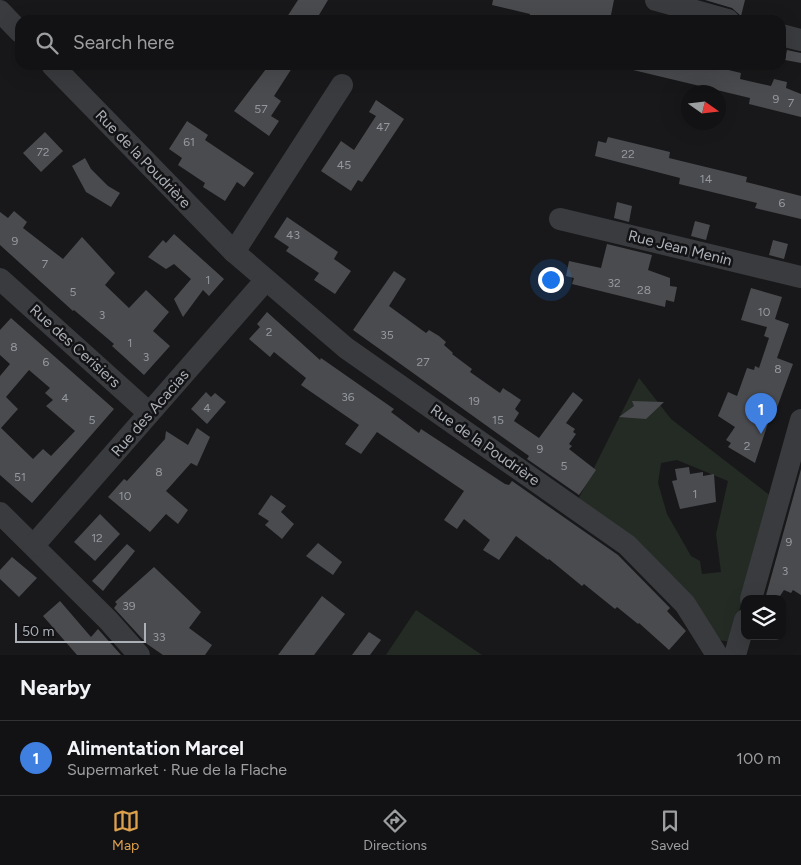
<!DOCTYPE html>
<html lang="en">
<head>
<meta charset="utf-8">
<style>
  body { margin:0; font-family:Figtree,sans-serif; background:#1b1b1d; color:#f1f3f6 }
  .controls { position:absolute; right:15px; bottom:15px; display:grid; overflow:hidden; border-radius:10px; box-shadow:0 5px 20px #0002 }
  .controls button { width:45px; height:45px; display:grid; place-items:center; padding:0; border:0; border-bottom:1px solid #313234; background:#121214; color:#f1f3f6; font:25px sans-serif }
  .compass { position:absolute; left:681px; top:85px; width:45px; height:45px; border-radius:50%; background:#121214; box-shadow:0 5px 20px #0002; rotate:104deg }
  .scale { position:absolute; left:15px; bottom:12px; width:131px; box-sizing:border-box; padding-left:5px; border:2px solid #acb1b8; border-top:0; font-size:14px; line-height:18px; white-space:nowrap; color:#acb1b8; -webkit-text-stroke:4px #131315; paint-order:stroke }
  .you { position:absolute; left:550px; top:279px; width:18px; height:18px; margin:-12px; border:4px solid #fff; border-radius:50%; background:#1a73e8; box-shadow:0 0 0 8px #1a73e833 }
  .badge { display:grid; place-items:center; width:32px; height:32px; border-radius:50%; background:#dda04d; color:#fff; font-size:16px; font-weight:700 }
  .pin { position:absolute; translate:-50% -41px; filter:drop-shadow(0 1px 2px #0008) }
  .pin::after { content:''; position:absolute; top:26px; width:18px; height:15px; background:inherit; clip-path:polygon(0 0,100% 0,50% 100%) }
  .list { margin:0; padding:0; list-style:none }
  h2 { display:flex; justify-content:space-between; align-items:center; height:65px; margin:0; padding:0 20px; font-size:21px }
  h2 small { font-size:16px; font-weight:400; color:#9c9ea0 }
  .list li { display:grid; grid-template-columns:32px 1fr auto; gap:15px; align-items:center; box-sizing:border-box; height:75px; padding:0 20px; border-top:1px solid #313234 }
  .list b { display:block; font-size:19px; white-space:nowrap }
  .list p { margin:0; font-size:16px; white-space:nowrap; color:#9c9ea0 }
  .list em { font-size:16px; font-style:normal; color:#9c9ea0 }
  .icon { flex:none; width:28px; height:28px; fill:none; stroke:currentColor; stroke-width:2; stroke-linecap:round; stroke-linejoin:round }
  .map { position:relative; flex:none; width:801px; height:655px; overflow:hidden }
  .search { position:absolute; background:#121214; box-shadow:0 5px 20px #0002; left:15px; right:15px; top:15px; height:55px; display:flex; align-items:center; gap:12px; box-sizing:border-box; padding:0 18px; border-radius:15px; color:#9c9ea0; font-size:19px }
  .sheet { height:140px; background:#121214 }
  nav { display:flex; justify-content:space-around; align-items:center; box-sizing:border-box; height:70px; border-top:1px solid #313234; background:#121214; font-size:14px; color:#9c9ea0 }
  nav a { display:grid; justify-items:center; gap:2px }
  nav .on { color:#dda04d }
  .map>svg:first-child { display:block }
  .green { fill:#242b25; fill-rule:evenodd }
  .building { fill:#4a4b4f; fill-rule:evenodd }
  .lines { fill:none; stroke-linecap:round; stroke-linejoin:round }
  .minor { stroke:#393b3e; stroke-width:22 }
  .labels { text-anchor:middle; stroke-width:5; stroke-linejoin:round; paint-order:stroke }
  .number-label { font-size:12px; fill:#94989e }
  .street-label { font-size:15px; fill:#acb1b8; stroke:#131315 }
</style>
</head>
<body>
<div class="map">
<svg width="801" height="655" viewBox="0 0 801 655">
  <rect width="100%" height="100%" fill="#18181a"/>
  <g class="green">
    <path d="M639,378L671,419L772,497L730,642L714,639L576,504ZM677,460L728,481L716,534L721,572L702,574L700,561L691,556L667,514L658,483L661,463Z"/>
    <polygon points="416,610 482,655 386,655"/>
  </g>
  <g class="building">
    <polygon points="298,0 328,0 316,20 285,20"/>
    <polygon points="493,0 614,0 610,20 529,20 530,14 492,5"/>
    <polygon points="705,0 745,0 741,16 732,8"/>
    <polygon points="787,50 801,53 801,63 785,60"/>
    <polygon points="269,65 294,65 274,96 281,101 271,116 279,121 269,136 234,111"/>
    <polygon points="633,65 708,65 741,73 740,79 771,86 774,79 787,82 786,88 801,94 801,117 749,104 750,98 633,70"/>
    <polygon points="376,100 404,119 362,182 358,180 351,191 321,171 341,141 354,150 376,116 369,112"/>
    <polygon points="187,121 208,135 205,140 254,173 244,187 237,182 225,201 203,187 205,183 178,165 182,158 169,149"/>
    <polygon points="45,132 63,151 41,172 23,153"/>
    <polygon points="608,137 670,152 669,158 747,177 746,182 801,196 801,219 755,208 757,203 679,184 680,178 595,156 598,141 606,143"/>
    <polygon points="85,158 91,169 108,186 120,193 111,207 86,192 72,166"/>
    <polygon points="617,202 632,206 629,222 614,218"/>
    <polygon points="14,211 27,222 23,228 63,259 82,237 115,273 105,285 129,308 146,290 169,312 153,331 170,346 144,375 112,346 114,344 74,310 73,311 0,245 0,212 8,218"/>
    <polygon points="287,217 338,252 334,259 351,271 335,294 314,280 319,273 286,251 289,247 274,237"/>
    <polygon points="695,221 710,225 706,240 691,236"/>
    <polygon points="174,234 224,279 209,296 203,290 183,317 174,299 191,279 174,264 166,269 148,257 163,240 166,243"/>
    <polygon points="773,240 788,244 784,259 769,255"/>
    <polygon points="607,244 652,255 648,270 670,278 670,286 677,287 674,302 666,300 665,307 572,284 574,278 566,276 569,261 601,268"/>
    <polygon points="394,271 406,279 389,306 426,333 429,330 439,336 446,342 444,345 453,353 452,354 472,369 470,372 500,393 503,388 521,400 515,409 519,413 514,421 539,438 573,392 583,400 566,423 575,429 573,432 576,434 569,444 572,446 569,449 596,470 579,495 527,459 529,456 353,330"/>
    <polygon points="751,288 782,297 775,319 789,324 777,358 793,364 775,413 772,411 755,463 728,447 731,443 726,440 735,427 718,416 728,392 737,396 747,368 754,370 755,366 759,368 769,338 764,336 767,327 741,320"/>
    <polygon points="267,312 320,360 321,358 394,409 391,412 419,433 421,429 505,484 509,485 512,481 618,555 670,608 667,611 686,631 669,650 639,623 638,624 617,607 615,609 584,584 582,586 549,559 548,560 516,536 499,560 483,550 490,540 464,519 457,529 444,520 464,491 377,432 361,454 345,444 359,425 301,385 306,378 274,352 270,357 249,339 260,327 257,324"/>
    <path d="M11,318L114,409L32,503L0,475V376L10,364L0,355V330ZM29,370L50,388L45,393L53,400L46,406L75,431L51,456L43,449L33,459L1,428L18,409L6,397Z"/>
    <polygon points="206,392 211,397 215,393 226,402 207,424 191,409"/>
    <polygon points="632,401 664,402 646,419 619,417 634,406"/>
    <polygon points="197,428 210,437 197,466 191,463 166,491 188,510 178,524 166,514 150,532 108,497 124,479 127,481 165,439 166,431 188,445"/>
    <polygon points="689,467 690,474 703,472 703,476 714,474 716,502 680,509 672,481 677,480 675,469"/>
    <polygon points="801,469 801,595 793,590 791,593 784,590 778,599 765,599"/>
    <polygon points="271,495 286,506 281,512 294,524 282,539 265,525 269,521 258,514"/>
    <polygon points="100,514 120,534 95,561 74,542"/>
    <polygon points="318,543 342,562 333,575 306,556"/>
    <polygon points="127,544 135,551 103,591 92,581"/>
    <polygon points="12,557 37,578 19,597 0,579 0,570"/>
    <polygon points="154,567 201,612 189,628 212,645 205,655 163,655 147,644 114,608 117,604 115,602"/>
    <polygon points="322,596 345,614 314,655 278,655"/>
    <polygon points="60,601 91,637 98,629 121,655 77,655 43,616"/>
    <polygon points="369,632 381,640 370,655 352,655"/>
  </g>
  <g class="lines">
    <g class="minor">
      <polyline points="656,0 728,20"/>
      <polyline points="0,11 20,32"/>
      <polyline points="781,35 801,40"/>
      <polyline points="52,65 234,252 346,348 627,545 685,604 717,655"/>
      <polyline points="560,219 801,277"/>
      <polyline points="234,252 342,85"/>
      <polyline points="0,279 149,413"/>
      <polyline points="0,513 108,620 139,655"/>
      <polyline points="34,545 265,281"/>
      <polyline points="751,599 801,420"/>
      <polyline points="735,655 745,620"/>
    </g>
  </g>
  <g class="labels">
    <g class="number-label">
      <text x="776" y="103">9</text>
      <text x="791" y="107">7</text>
      <text x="261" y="113">57</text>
      <text x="383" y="131">47</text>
      <text x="189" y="146">61</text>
      <text x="43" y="156">72</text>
      <text x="628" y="158">22</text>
      <text x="344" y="169">45</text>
      <text x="706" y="183">14</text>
      <text x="782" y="207">6</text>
      <text x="293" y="239">43</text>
      <text x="15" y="245">9</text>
      <text x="45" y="268">7</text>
      <text x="208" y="284">1</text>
      <text x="614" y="287">32</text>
      <text x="644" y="294">28</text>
      <text x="73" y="296">5</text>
      <text x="764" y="316">10</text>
      <text x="102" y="319">3</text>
      <text x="269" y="336">2</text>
      <text x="387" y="339">35</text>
      <text x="130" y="347">1</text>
      <text x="14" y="351">8</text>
      <text x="146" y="361">3</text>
      <text x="46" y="366">6</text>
      <text x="423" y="366">27</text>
      <text x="778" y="373">8</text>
      <text x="348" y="401">36</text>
      <text x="65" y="402">4</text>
      <text x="474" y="405">19</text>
      <text x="207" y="412">4</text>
      <text x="92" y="424">5</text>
      <text x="498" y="424">15</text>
      <text x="747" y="450">2</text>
      <text x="540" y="453">9</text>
      <text x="564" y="470">5</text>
      <text x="159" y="476">8</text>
      <text x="20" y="481">51</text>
      <text x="695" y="498">1</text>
      <text x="125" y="500">10</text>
      <text x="97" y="542">12</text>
      <text x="789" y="546">9</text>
      <text x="785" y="575">3</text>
      <text x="129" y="610">39</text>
      <text x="159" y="641">33</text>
    </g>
    <g class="street-label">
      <text transform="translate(143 159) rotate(46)" y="5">Rue de la Poudrière</text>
      <text transform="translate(680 248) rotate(14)" y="5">Rue Jean Menin</text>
      <text transform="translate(75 346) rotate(42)" y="5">Rue des Cerisiers</text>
      <text transform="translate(150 413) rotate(-49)" y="5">Rue des Acacias</text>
      <text transform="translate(485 445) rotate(35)" y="5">Rue de la Poudrière</text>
    </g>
  </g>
</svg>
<div class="controls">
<button><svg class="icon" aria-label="layers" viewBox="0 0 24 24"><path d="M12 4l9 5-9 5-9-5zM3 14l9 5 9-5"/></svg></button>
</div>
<svg class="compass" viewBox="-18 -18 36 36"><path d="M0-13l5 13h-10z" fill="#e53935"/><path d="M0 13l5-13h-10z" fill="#9c9ea0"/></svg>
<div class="scale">50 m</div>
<div class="you"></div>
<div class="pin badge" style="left:761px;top:434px;background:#3f7fe0">1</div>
<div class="search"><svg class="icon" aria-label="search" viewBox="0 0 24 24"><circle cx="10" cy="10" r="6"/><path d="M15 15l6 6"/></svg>Search here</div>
</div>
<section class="sheet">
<h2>Nearby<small></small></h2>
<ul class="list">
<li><span class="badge" style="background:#3f7fe0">1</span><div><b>Alimentation Marcel</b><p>Supermarket · Rue de la Flache</p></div><em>100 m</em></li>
</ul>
</section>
<nav>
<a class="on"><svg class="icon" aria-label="map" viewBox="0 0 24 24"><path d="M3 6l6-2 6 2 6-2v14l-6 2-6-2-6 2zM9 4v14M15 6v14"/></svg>Map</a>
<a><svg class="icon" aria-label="directions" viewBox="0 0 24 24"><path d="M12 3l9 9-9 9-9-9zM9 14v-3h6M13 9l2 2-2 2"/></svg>Directions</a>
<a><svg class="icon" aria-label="saved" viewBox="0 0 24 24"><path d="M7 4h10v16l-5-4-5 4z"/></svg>Saved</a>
</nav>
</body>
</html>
